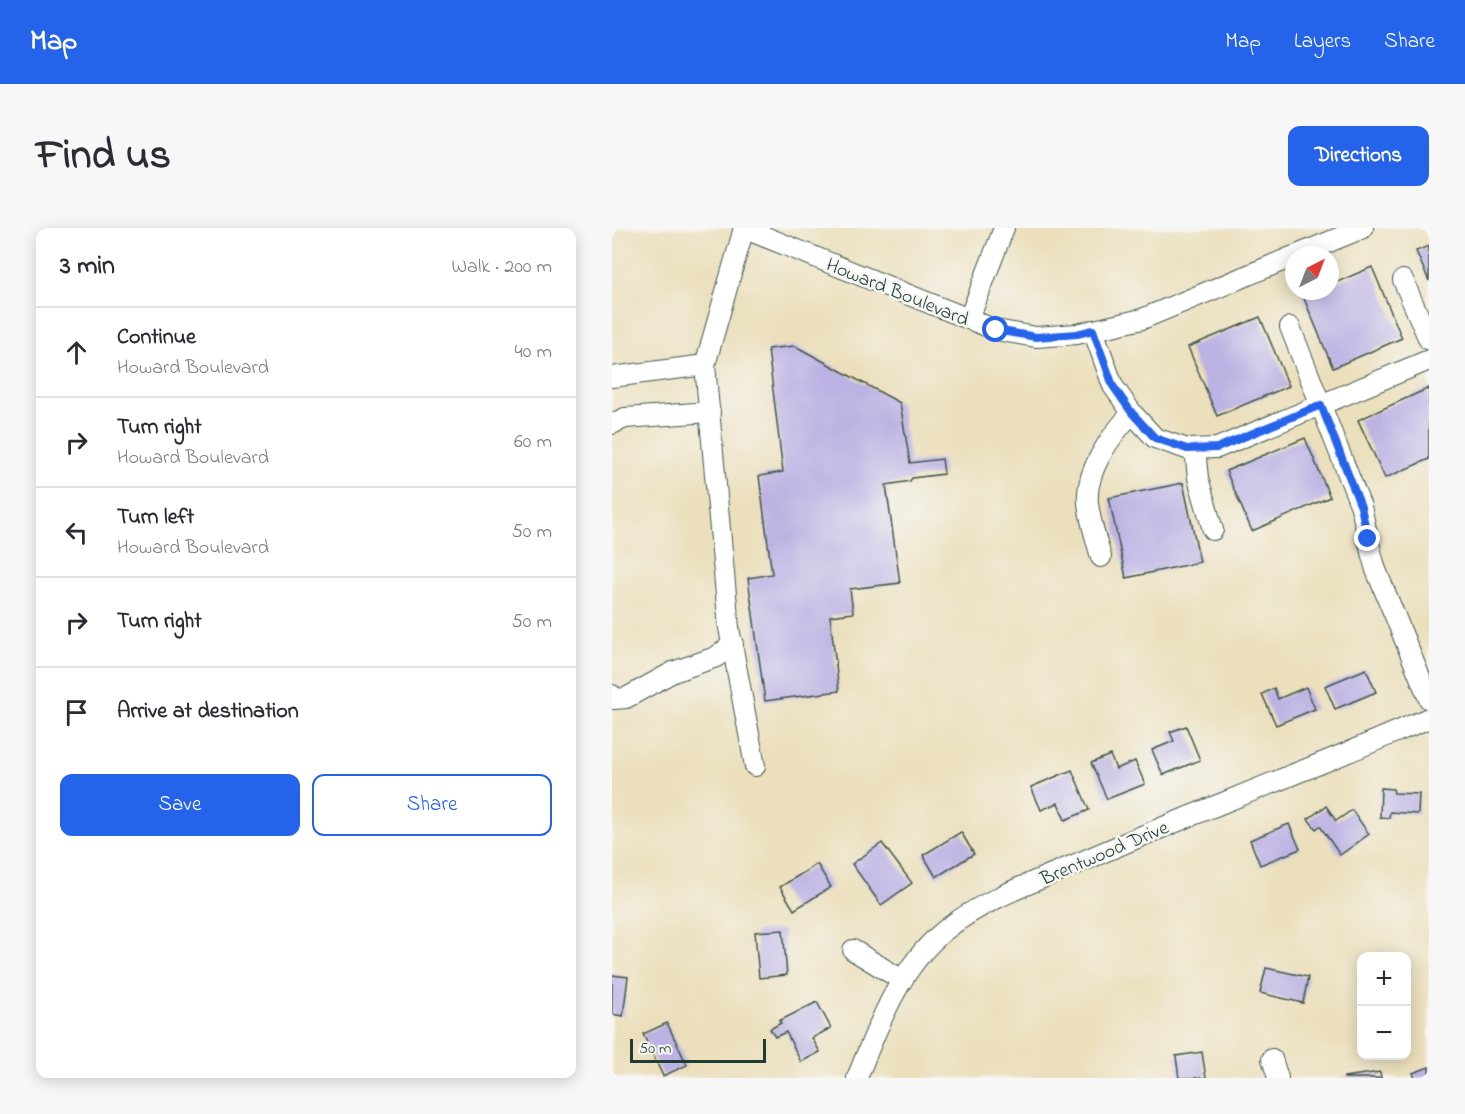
<!DOCTYPE html>
<html lang="en">
<head>
<meta charset="utf-8">
<style>
  body { margin:0; font-family:"Indie Flower",sans-serif; background:#f7f7f7; color:#2b2b33 }
  .controls { position:absolute; right:18px; bottom:18px; display:grid; overflow:hidden; border-radius:12px; box-shadow:0 3px 15px #0003 }
  .controls button { width:54px; height:54px; display:grid; place-items:center; padding:0; border:0; border-bottom:2px solid #e1e1e2; background:#fff; color:#2b2b33; font:30px sans-serif }
  .compass { position:absolute; left:673px; top:18px; width:54px; height:54px; border-radius:50%; background:#fff; box-shadow:0 3px 15px #0003; rotate:42deg }
  .scale { position:absolute; left:18px; bottom:15px; width:136px; box-sizing:border-box; padding-left:6px; border:3px solid #1f3d34; border-top:0; font-size:16px; line-height:21px; white-space:nowrap; color:#1f3d34; -webkit-text-stroke:4px #f6f6f2; paint-order:stroke }
  .stop { position:absolute; width:18px; height:18px; margin:-14px; border:4px solid #2563eb; border-radius:50%; background:#fff }
  .stop.end { background:#2563eb; border-color:#fff; box-shadow:0 2px 6px #0008 }
  .list { margin:0; padding:0; list-style:none }
  h2 { display:flex; justify-content:space-between; align-items:center; height:78px; margin:0; padding:0 24px; font-size:26px }
  h2 small { font-size:20px; font-weight:400; color:#7c7c81 }
  .list li { display:grid; grid-template-columns:39px 1fr auto; gap:18px; align-items:center; box-sizing:border-box; height:90px; padding:0 24px; border-top:2px solid #e1e1e2 }
  .list b { display:block; font-size:22px; white-space:nowrap }
  .list p { margin:0; font-size:20px; white-space:nowrap; color:#7c7c81 }
  .list em { font-size:20px; font-style:normal; color:#7c7c81 }
  .actions { display:flex; gap:12px; padding:18px 24px }
  .actions a { flex:1; padding:14px 0; border:2px solid #2563eb; border-radius:12px; text-align:center; font-size:21px; color:#2563eb }
  .actions .main { background:#2563eb; color:#fff }
  .icon { flex:none; width:33px; height:33px; fill:none; stroke:currentColor; stroke-width:2; stroke-linecap:round; stroke-linejoin:round }
  .map { position:relative; flex:none; width:817px; height:850px; overflow:hidden; border-radius:12px }
  header { display:flex; align-items:center; gap:36px; box-sizing:border-box; height:84px; padding:0 30px; background:#2563eb; color:#fff }
  header strong { font-size:28px }
  nav { display:flex; gap:33px; margin-inline-start:auto; font-size:21px }
  .intro { display:flex; align-items:center; justify-content:space-between; box-sizing:border-box; height:144px; padding:0 36px }
  h1 { margin:0; font-size:42px }
  .button { padding:15px 27px; border-radius:12px; background:#2563eb; color:#fff; font-size:21px; font-weight:700 }
  main { display:flex; gap:36px; padding:0 36px }
  aside { flex:1; background:#fff; border-radius:12px; box-shadow:0 3px 15px #0003 }
  .map>svg:first-child { display:block }
  .building { fill:#bcb2e3 }
  .lines { fill:none; stroke-linecap:round; stroke-linejoin:round }
  .minor-casing { stroke:#3e5548; stroke-width:22 }
  .minor { stroke:#fff; stroke-width:20 }
  .route { stroke:#2563eb; stroke-width:8 }
  .labels { text-anchor:middle; stroke-width:5; stroke-linejoin:round; paint-order:stroke }
  .street-label { font-size:20px; fill:#1f3d34; stroke:#f6f6f2 }
</style>
</head>
<body>
<header>
<strong>Map</strong>
<nav><a>Map</a><a>Layers</a><a>Share</a></nav>
</header>
<div class="intro"><h1>Find us</h1><a class="button">Directions</a></div>
<main>
<aside>
<h2>3 min<small>Walk · 200 m</small></h2>
<ul class="list">
<li><svg class="icon" aria-label="ahead" viewBox="0 0 24 24"><path d="M12 20V5M6 11l6-6 6 6"/></svg><div><b>Continue</b><p>Howard Boulevard</p></div><em>40 m</em></li>
<li><svg class="icon" aria-label="right" viewBox="0 0 24 24"><path d="M7 20v-9h11M14 6l5 5-5 5"/></svg><div><b>Turn right</b><p>Howard Boulevard</p></div><em>60 m</em></li>
<li><svg class="icon" aria-label="left" viewBox="0 0 24 24"><path d="M17 20v-9H6M10 6l-5 5 5 5"/></svg><div><b>Turn left</b><p>Howard Boulevard</p></div><em>50 m</em></li>
<li><svg class="icon" aria-label="right" viewBox="0 0 24 24"><path d="M7 20v-9h11M14 6l5 5-5 5"/></svg><div><b>Turn right</b></div><em>50 m</em></li>
<li><svg class="icon" aria-label="arrive" viewBox="0 0 24 24"><path d="M6 21V4h12l-3 4 3 4H6"/></svg><div><b>Arrive at destination</b></div></li>
</ul>
<div class="actions"><a class="main">Save</a><a>Share</a></div>
</aside>
<div class="map">
<svg width="817" height="850" viewBox="0 0 817 850">
  <rect width="100%" height="100%" fill="#f6f6f2"/>
  <filter id="ink" filterUnits="userSpaceOnUse"><feTurbulence type="fractalNoise" baseFrequency=".0167" numOctaves="2"/><feDisplacementMap in="SourceGraphic" scale="12" xChannelSelector="R" yChannelSelector="G"/><feConvolveMatrix kernelMatrix="1 2 1 2 8 2 1 2 1" color-interpolation-filters="sRGB"/></filter>
  <filter id="wash" filterUnits="userSpaceOnUse"><feTurbulence type="fractalNoise" baseFrequency=".008" numOctaves="4" result="noise"/><feDisplacementMap in="SourceGraphic" scale="24" xChannelSelector="R" yChannelSelector="G"/><feGaussianBlur stdDeviation="1.35" result="paint"/><feColorMatrix in="noise" values="0 0 0 0 0 0 0 0 0 0 0 0 0 0 0 0 0 1.4 0 .05"/><feComposite in="paint" operator="in"/></filter>
  <g filter="url(#wash)">
    <rect width="100%" height="100%" fill="#ebdfbc"/>
    <g id="blocks">
      <g class="building">
        <polygon points="817,18 817,53 804,23"/>
        <polygon points="760,39 790,110 721,140 691,68 703,63 718,63 718,57"/>
        <polygon points="648,89 677,158 605,188 576,119"/>
        <polygon points="183,118 288,175 298,235 330,231 332,246 300,250 298,253 274,257 288,355 238,361 241,385 218,388 227,463 153,473 136,350 160,346 147,248 171,244 156,121"/>
        <polygon points="817,160 817,231 773,250 746,192"/>
        <polygon points="693,210 718,269 640,303 614,243"/>
        <polygon points="571,255 588,334 514,350 497,270"/>
        <polygon points="754,441 764,464 723,481 713,458"/>
        <polygon points="694,459 703,481 664,497 650,466 662,460 666,471"/>
        <polygon points="574,498 588,532 551,547 540,522 562,513 558,504"/>
        <polygon points="498,527 504,541 523,533 533,556 495,571 479,535"/>
        <polygon points="460,542 477,582 453,592 446,575 429,582 419,559"/>
        <polygon points="769,560 781,561 782,565 807,566 806,586 778,584 777,590 768,589"/>
        <polygon points="714,578 724,593 740,582 757,606 728,627 708,598 704,601 696,591"/>
        <polygon points="677,596 688,621 648,637 638,612"/>
        <polygon points="349,604 362,626 324,649 311,627"/>
        <polygon points="270,615 300,655 269,677 240,636"/>
        <polygon points="205,636 219,659 182,682 168,659"/>
        <polygon points="171,702 175,747 147,750 143,704"/>
        <polygon points="654,740 696,749 691,775 648,765"/>
        <polygon points="0,747 16,749 11,788 0,786"/>
        <polygon points="205,774 219,800 200,810 208,824 189,834 174,804 163,809 158,801 169,795 167,793"/>
        <polygon points="55,795 75,837 51,848 31,806"/>
        <polygon points="590,824 594,850 567,850 564,828"/>
        <polygon points="817,839 817,850 803,850 801,845"/>
        <polygon points="768,844 769,850 732,850 732,849"/>
      </g>
    </g>
  </g>
  <g filter="url(#ink)">
    <use href="#blocks" fill-opacity="0" stroke="#3e5548" stroke-width="1.5"/>
    <g class="lines">
      <g class="minor-casing">
        <g id="minor">
          <polyline points="131,0 384,102 424,109 465,106 530,91 682,28"/>
          <polyline points="685,27 751,0"/>
          <polyline points="791,52 817,112"/>
          <polyline points="357,91 392,0"/>
          <polyline points="678,99 749,279 760,328 764,342 817,471"/>
          <polyline points="481,102 501,158 520,185 543,210 575,221 605,220 817,132"/>
          <polyline points="93,137 117,400 143,538"/>
          <polyline points="0,149 93,137 132,0"/>
          <polyline points="0,196 13,190 98,184"/>
          <polyline points="583,221 586,250 601,302"/>
          <path d="M489,329C484,312 478,293 476,275C473,243 499,207 520,185"/>
          <polyline points="0,467 2,471 14,470 61,444 104,429 121,416"/>
          <polyline points="241,722 290,752"/>
          <polyline points="660,831 666,850"/>
          <path d="M245,850C266,798 287,740 332,703C370,672 424,653 469,634C541,602 614,574 687,544C731,527 774,508 817,490"/>
        </g>
      </g>
      <use href="#minor" class="minor"/>
    </g>
  </g>
  <g class="lines" filter="url(#ink)">
    <polyline class="route" points="384,102 424,109 465,106 481,102 501,158 520,185 543,210 575,221 605,220 709,177 749,279 756,311"/>
  </g>
  <g class="labels">
    <g class="street-label">
      <text transform="translate(286 63) rotate(22)" y="7">Howard Boulevard</text>
      <text transform="translate(492 624) rotate(-23)" y="7">Brentwood Drive</text>
    </g>
  </g>
</svg>
<div class="controls">
<button>+</button>
<button>−</button>
</div>
<svg class="compass" viewBox="-18 -18 36 36"><path d="M0-13l5 13h-10z" fill="#e53935"/><path d="M0 13l5-13h-10z" fill="#7c7c81"/></svg>
<div class="scale">50 m</div>
<div class="stop" style="left:384px;top:102px"></div>
<div class="stop end" style="left:756px;top:311px"></div>
</div>
</main>
</body>
</html>
